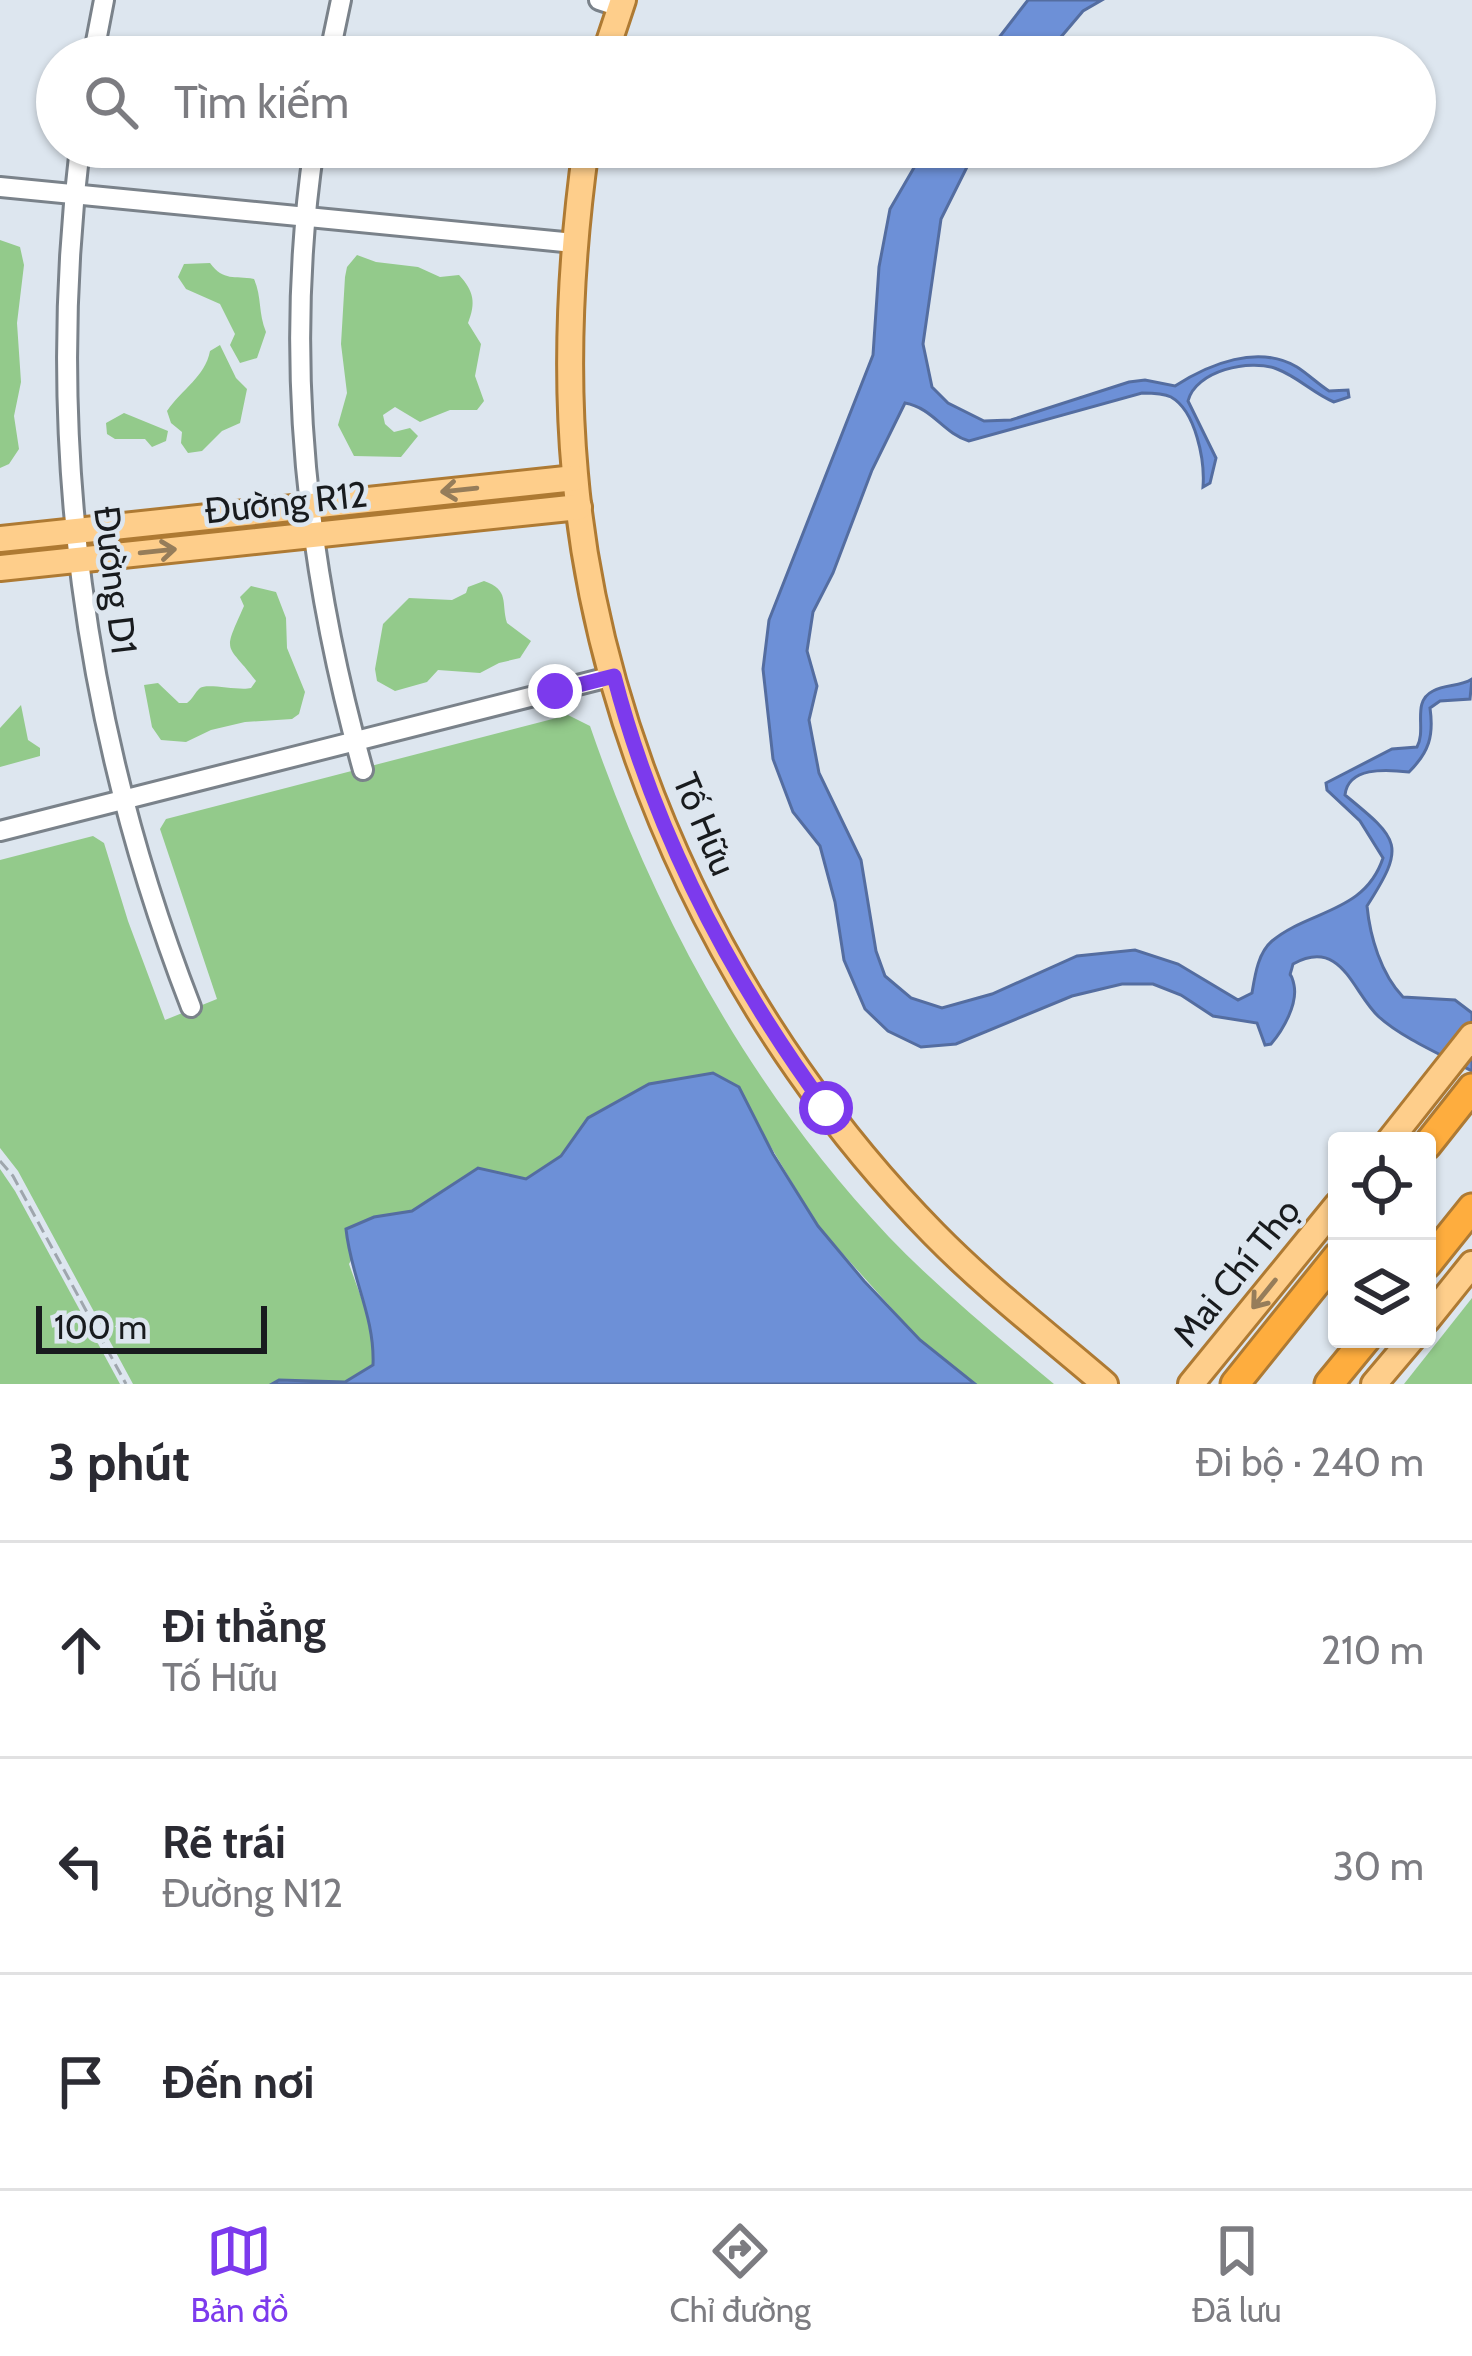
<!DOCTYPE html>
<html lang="vi">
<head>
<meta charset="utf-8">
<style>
  body { margin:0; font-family:Cabin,sans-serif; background:#f2f2f3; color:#2b2b33 }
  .controls { position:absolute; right:36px; bottom:36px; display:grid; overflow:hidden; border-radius:12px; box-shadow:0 3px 9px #0004 }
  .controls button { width:108px; height:108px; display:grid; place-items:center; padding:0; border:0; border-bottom:3px solid #e1e1e2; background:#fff; color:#2b2b33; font:60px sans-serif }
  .scale { position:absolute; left:36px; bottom:30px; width:231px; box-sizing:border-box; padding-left:12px; border:6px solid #181b1e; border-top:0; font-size:33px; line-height:42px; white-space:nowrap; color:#181b1e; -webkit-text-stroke:9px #dde6ef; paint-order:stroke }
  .stop { position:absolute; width:36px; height:36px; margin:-27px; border:9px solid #7c3aed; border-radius:50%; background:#fff }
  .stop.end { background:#7c3aed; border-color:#fff; box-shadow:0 3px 12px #0008 }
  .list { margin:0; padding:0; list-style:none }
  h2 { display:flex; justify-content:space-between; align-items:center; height:156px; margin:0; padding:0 48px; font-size:51px }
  h2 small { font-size:39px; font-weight:400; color:#7c7c81 }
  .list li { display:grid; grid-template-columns:78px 1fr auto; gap:36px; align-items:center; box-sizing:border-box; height:216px; padding:0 48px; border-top:3px solid #e1e1e2 }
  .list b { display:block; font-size:45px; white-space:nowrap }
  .list p { margin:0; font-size:39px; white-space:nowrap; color:#7c7c81 }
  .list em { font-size:39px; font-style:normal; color:#7c7c81 }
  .icon { flex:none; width:66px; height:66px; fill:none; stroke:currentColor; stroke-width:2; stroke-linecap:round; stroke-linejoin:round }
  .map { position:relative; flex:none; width:1472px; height:1384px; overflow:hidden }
  .search { position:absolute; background:#fff; box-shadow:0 3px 9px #0004; left:36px; right:36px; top:36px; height:132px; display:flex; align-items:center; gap:30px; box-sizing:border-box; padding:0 42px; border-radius:66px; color:#7c7c81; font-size:45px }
  .sheet { height:804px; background:#fff }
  nav { display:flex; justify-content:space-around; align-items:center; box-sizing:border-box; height:168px; border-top:3px solid #e1e1e2; background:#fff; font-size:33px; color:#7c7c81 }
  nav a { display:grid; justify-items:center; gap:6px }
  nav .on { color:#7c3aed }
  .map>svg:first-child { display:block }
  .green { fill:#93ca8b }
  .water { fill:#6d90d7; stroke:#546da0; stroke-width:3 }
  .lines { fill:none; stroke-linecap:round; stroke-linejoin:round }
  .minor-casing { stroke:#7a828a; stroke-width:24 }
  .major-casing { stroke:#ae7a33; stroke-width:30 }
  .highway-casing { stroke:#ae7a33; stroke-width:33 }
  .path { stroke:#9fa6ad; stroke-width:3; stroke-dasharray:12 6; stroke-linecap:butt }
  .minor { stroke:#fff; stroke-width:18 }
  .major { stroke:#fece8b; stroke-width:24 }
  .highway { stroke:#fead3e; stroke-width:27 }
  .oneway { stroke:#967d5a }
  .route { stroke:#7c3aed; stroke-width:15 }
  .labels { text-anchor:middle; stroke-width:9; stroke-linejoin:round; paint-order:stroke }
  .street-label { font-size:36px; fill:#181b1e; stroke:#dde6ef }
</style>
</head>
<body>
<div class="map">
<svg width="1472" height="1384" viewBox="0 0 1472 1384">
  <rect width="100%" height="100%" fill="#dde6ef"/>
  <g class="green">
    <polygon points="0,240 20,247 24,265 17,323 21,382 14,416 19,449 9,464 0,468"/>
    <path d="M357,255L376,262L418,267L440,277L459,275C474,291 476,303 468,323L481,344L475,376L484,401L477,410H450L420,422L395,407L383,415L385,424L394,432L410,428L418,436L401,457L354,456L338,425L347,393L341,344L345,277L347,267Z"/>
    <path d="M210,263C224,282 234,275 254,279C262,297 258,313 266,332L257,358L240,363L230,345L235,334L220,304L186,289L178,277L184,264Z"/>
    <path d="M220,345L236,378L247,389L240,423L222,431L202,451L188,453L181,443L182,432L171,423L167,411C182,389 205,377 210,351Z"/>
    <polygon points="124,413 168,431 166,441 152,447 145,439 115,439 107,434 106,423"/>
    <path d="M484,581C510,590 501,603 507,623L531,641L520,658L499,663L480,673L438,670L427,682L395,691L377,681L375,669L383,624L409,598L452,600L466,593L468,587Z"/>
    <path d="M251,586L276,592L286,618L287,648L305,692L299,714L292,719L245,722L211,730L186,742L161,740L152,727L144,685L158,683L179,703H187C193,699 195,692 200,688C207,683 239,691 251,688L256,681C226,641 222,656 244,606L240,597Z"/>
    <polygon points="21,705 28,740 40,748 40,756 0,767 0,728"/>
    <path d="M568,715L590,726C655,915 751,1091 889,1237C940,1290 998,1337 1054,1384H975L920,1340L818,1226L756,1122L588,1118L562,1156L526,1179L478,1168L412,1211L374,1217L349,1264L374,1333L373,1365L345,1382L279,1380L272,1384H133L18,1171L0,1148V860L93,836L104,843L128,921L165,1020L217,999L160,829L166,819Z"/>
    <polygon points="0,1169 15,1191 120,1384 0,1384"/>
    <polygon points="1472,1298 1472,1384 1404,1384"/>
  </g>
  <g class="water">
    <polygon points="1028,0 1102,0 1083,11 1044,57 984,57"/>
    <path d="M926,147H977L941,219L923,344L932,387L948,403L984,421L1011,420L1129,382L1145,380L1175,386C1209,364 1258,344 1297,367C1308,374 1318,384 1329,391L1348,390L1349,397L1334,402C1313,393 1298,377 1277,369C1250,358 1195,371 1188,401L1216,458L1210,483L1203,487C1205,461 1196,411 1171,397C1163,393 1152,393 1142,393L969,441C943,433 933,408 905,403L872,470L833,573L813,612L807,651L817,686L809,720L819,773L861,860L876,951L885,976L911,998L942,1008L992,994L1077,956L1135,950L1178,964L1238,1000L1252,993C1255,975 1258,953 1272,941C1309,910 1365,913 1383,858L1360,821L1327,790L1326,783L1392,749L1417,747C1427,729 1411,702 1433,691C1446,684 1460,687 1472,679L1470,699L1440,701L1430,708C1434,736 1429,752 1409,772C1385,769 1348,767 1345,795C1400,840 1406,845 1367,906C1370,937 1381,974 1403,997L1455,1000L1472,1013V1071C1444,1056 1402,1038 1379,1017C1352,992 1342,937 1293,964C1288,984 1290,966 1294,985C1298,1004 1283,1030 1271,1044L1265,1045L1257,1023L1213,1016L1181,995L1153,984H1122L1072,996L956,1044L921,1047L888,1031L865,1009L844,960L835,902L820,846L793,812L773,759L763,669L769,620L873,355L879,267L890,209Z"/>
    <path d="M713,1073L739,1087L773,1154L818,1226L864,1281L920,1340L975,1384H272L279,1380L345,1382L373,1365C375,1316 351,1278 346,1229L374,1217L412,1211L478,1168L526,1179L561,1156L588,1118L649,1084Z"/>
  </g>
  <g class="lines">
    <g class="minor-casing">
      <g id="minor">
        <polyline points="599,0 620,7"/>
        <polyline points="93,57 104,0"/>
        <polyline points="329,57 341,0"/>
        <path d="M80,147C44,440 84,732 191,1007"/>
        <path d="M314,147C283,357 306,567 363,770"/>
        <polyline points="0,187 574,243"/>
        <polyline points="0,831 613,676"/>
      </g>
    </g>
    <g class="major-casing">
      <g id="major">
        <polyline points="604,57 623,0"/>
        <path d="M586,147C571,255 565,365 575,474C599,753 738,1036 934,1234C987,1288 1048,1335 1105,1384"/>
        <polyline points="0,539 575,478"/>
        <polyline points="0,568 579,507"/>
        <polyline points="1389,1141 1472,1036"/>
        <polyline points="1427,1320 1472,1264"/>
        <polyline points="1191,1384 1337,1205"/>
        <polyline points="1374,1384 1412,1339"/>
      </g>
    </g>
    <g class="highway-casing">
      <g id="highway">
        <polyline points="1427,1145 1472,1088"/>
        <polyline points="1427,1264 1472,1208"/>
        <polyline points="1235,1384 1337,1257"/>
        <polyline points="1329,1384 1366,1339"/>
      </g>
    </g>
    <polyline class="path" points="0,1161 13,1176 126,1384"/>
    <use href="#minor" class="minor"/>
    <use href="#major" class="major"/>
    <use href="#highway" class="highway"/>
  </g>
  <defs><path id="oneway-shaft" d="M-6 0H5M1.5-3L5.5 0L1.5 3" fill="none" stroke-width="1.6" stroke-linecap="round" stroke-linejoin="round" transform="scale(3)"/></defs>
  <g class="oneway">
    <use href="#oneway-shaft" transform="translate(459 490) rotate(174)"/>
    <use href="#oneway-shaft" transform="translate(158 551) rotate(-6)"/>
    <use href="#oneway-shaft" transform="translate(1264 1294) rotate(129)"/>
  </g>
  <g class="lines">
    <path class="route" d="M555,691L614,676C655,834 730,977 826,1108"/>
  </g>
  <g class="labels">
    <g class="street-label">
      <text transform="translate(286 502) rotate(-6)" y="13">Đường R12</text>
      <text transform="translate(116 580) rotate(83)" y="13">Đường D1</text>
      <text transform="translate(705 824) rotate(67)" y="13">Tố Hữu</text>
      <text transform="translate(1236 1272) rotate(-51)" y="13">Mai Chí Thọ</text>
    </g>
  </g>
</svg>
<div class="controls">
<button><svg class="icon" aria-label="locate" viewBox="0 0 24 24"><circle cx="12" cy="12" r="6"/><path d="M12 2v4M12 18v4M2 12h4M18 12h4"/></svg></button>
<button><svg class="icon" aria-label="layers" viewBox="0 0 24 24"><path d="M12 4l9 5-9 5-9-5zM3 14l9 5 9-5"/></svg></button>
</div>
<div class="scale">100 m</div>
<div class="stop" style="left:826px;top:1108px"></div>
<div class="stop end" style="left:555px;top:691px"></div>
<div class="search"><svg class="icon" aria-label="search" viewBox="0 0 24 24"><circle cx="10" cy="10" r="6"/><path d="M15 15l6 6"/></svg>Tìm kiếm</div>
</div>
<section class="sheet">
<h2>3 phút<small>Đi bộ · 240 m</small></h2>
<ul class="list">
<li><svg class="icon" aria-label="ahead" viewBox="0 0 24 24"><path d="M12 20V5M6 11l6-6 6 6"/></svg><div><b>Đi thẳng</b><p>Tố Hữu</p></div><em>210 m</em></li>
<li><svg class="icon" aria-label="left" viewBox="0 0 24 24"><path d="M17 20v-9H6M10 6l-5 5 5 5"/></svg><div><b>Rẽ trái</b><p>Đường N12</p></div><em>30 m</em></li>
<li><svg class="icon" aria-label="arrive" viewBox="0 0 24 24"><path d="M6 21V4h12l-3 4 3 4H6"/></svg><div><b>Đến nơi</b></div></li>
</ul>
</section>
<nav>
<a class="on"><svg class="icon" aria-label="map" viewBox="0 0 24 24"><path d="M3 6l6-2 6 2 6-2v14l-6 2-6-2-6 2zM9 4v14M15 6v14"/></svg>Bản đồ</a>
<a><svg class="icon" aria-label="directions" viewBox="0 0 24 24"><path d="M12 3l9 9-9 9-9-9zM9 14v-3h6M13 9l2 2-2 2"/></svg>Chỉ đường</a>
<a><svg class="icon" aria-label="saved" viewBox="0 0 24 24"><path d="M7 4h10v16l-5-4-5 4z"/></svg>Đã lưu</a>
</nav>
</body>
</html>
